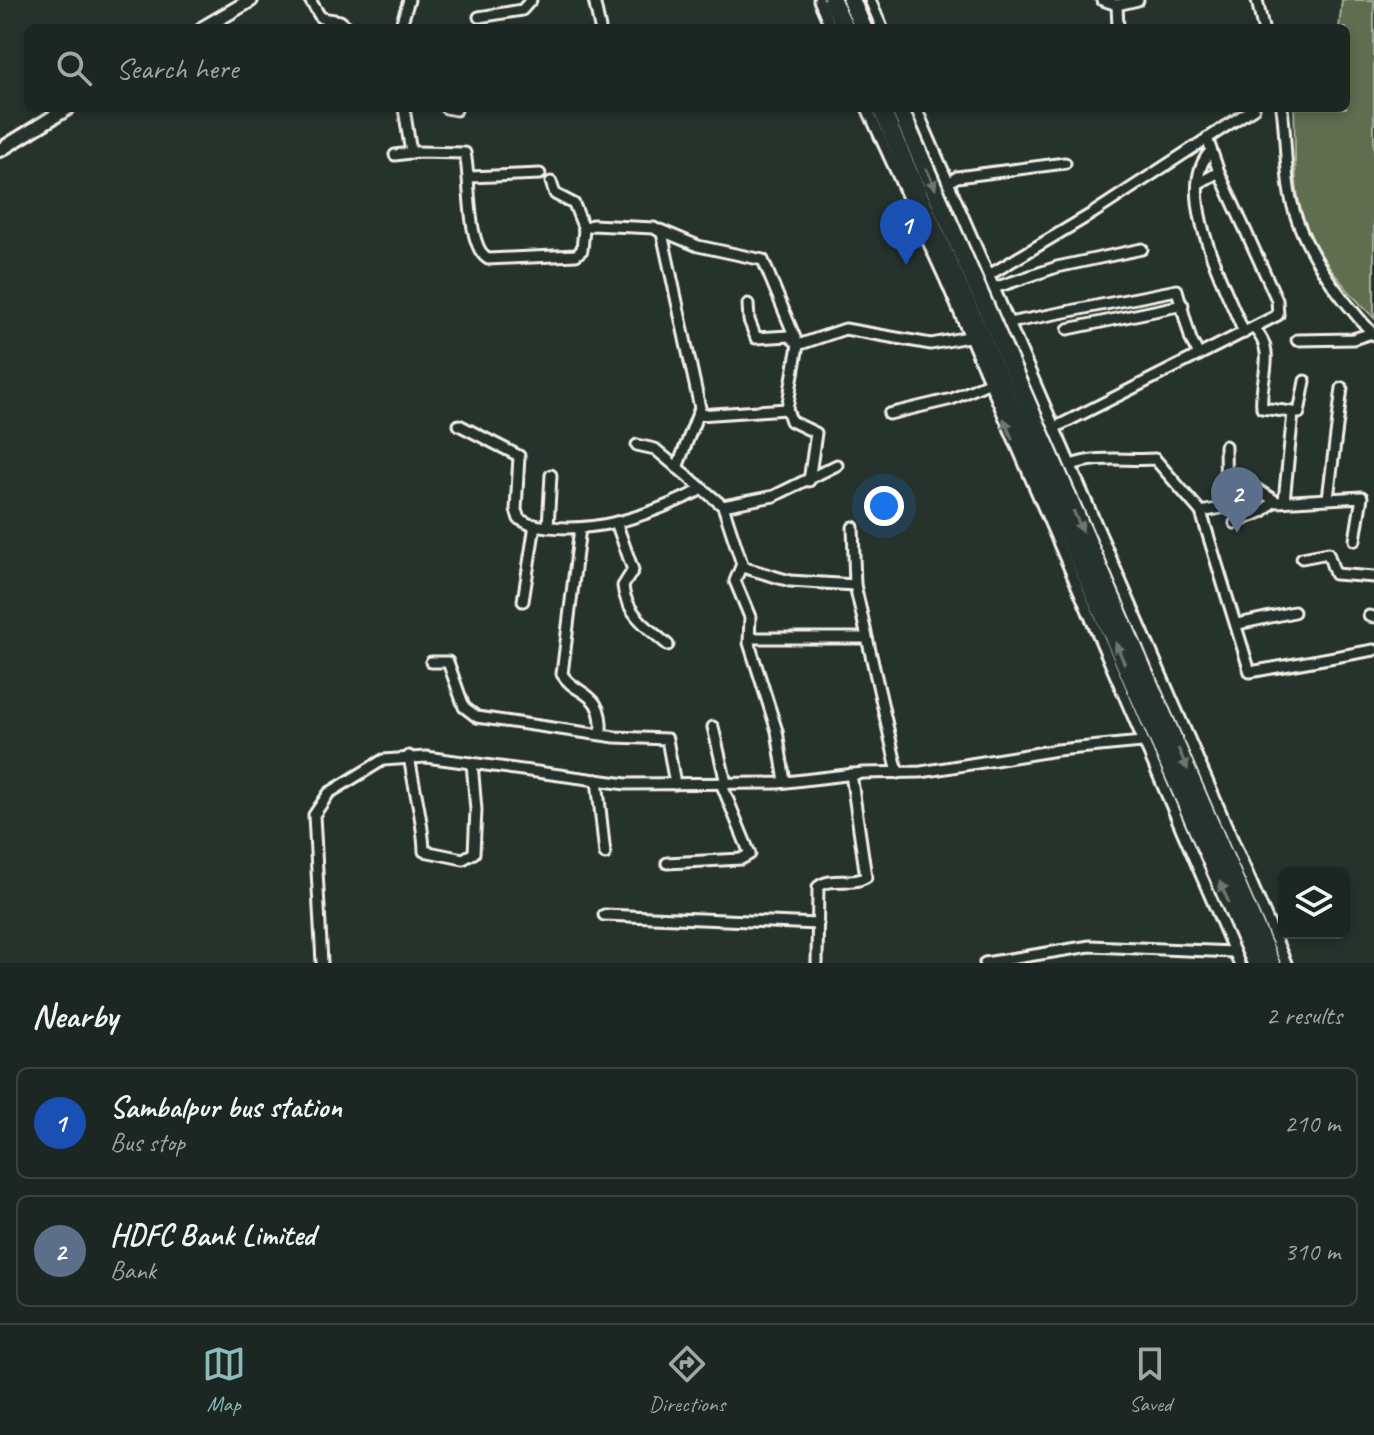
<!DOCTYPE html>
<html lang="en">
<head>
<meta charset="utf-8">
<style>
  body { margin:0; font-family:Caveat,sans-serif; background:#29322f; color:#f1f3f6 }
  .controls { position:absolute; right:24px; bottom:24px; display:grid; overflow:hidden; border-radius:12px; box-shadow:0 4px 12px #0003 }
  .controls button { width:72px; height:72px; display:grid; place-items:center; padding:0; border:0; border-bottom:2px solid #3a4340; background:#1c2622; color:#f1f3f6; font:40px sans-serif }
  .you { position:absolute; left:884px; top:506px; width:28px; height:28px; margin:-20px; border:6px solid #fff; border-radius:50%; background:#1a73e8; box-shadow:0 0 0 12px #1a73e833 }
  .badge { display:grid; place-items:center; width:52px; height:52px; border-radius:50%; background:#8bbbb9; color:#fff; font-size:26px; font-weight:700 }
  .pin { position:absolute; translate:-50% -66px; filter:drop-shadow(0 2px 4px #0008) }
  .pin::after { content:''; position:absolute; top:42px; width:28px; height:24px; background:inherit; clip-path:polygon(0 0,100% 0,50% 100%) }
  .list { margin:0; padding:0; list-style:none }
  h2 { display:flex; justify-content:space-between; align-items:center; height:104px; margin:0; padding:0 32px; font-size:34px }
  h2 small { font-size:26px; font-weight:400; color:#a0a5a5 }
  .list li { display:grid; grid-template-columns:52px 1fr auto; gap:24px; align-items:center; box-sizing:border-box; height:112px; margin:0 16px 16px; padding:0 16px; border:2px solid #3a4340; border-radius:12px }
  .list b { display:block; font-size:30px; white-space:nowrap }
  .list p { margin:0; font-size:26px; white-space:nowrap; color:#a0a5a5 }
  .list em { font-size:26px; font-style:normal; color:#a0a5a5 }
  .icon { flex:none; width:44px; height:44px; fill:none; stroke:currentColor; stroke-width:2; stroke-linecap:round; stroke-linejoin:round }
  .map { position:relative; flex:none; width:1374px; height:963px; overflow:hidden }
  .search { position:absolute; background:#1c2622; box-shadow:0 4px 12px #0003; left:24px; right:24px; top:24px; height:88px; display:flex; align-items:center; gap:20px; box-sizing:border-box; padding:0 28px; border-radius:12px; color:#a0a5a5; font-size:30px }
  .sheet { height:360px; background:#1c2622 }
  nav { display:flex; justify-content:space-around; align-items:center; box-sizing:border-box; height:112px; border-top:2px solid #3a4340; background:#1c2622; font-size:22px; color:#a0a5a5 }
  nav a { display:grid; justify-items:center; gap:4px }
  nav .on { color:#8bbbb9 }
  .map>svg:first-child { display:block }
  .green { fill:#606d4f; stroke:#aaaf9c; stroke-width:2 }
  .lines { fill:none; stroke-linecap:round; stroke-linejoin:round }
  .street-casing { stroke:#f4f1e8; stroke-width:15 }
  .secondary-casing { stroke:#f4f1e8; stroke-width:18 }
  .highway-casing { stroke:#f4f1e8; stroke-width:22 }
  .street { stroke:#26332d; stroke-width:9 }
  .secondary { stroke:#26332d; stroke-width:12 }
  .highway { stroke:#26332d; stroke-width:16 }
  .oneway { fill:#6e766e }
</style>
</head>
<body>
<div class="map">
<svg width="1374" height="963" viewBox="0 0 1374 963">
  <rect width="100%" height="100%" fill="#26332d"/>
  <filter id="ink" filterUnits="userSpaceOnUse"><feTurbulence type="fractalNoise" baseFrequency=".0125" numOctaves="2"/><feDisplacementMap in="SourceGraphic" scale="16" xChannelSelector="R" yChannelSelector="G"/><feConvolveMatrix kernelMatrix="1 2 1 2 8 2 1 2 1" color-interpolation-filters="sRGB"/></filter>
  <g filter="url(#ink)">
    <path class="green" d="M1342,0H1374V318C1346,290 1317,257 1303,218C1292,186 1296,142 1294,108H1346V28H1339Z"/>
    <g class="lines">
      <g class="street-casing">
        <g id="street">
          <polyline points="310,0 321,18 340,21 349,28"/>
          <polyline points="594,0 600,28"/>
          <polyline points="819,0 831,28"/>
          <polyline points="870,0 882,28"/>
          <polyline points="1102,0 1117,5"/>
          <polyline points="1257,0 1263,28"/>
          <polyline points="479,17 522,10 531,0"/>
          <polyline points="400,28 409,0"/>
          <polyline points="1118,28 1117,5 1138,0"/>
          <polyline points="404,108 411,153"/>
          <polyline points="446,108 456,110"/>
          <polyline points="867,108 946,281 1239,963"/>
          <polyline points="916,108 1286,963"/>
          <path d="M1282,108C1286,136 1285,166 1290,194C1300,247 1338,296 1374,335"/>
          <path d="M1211,151C1172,190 1227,290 1244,333"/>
          <path d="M395,155L417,152L465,153C471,178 466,246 488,259L576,255L582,250L584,229L592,225L654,228L662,233L700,408L677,468"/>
          <polyline points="469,177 540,174"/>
          <polyline points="551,182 555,194 574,204 584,229"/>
          <polyline points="949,182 957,177 1065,163"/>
          <polyline points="1199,183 1219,172"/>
          <polyline points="660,230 698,246 763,260 798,345"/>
          <polyline points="989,275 1093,213 1254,108"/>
          <polyline points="994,288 1057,267 1142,249"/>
          <polyline points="748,304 749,320 756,338 789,336 796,342"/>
          <polyline points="1009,323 1177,290 1191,340 1199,355"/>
          <path d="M1254,328C1278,354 1259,377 1262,408L1299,413L1305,381"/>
          <polyline points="1068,329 1183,305"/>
          <polyline points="1297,340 1353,339 1372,333"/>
          <polyline points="889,414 952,399 988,383"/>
          <polyline points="699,415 787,409"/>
          <path d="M459,425L519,456L516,510L519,519L529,524C592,537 648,516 703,489"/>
          <polyline points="1056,427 1278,315 1277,300 1219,172 1207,138"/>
          <polyline points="637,445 655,449 723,506 742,564 735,581 750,617 749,643 777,731 785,782"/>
          <polyline points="1225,446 1226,507"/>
          <path d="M1071,465C1099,455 1126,461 1155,459L1201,512L1226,507L1255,488L1277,502L1362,497L1355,540"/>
          <polyline points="809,481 816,433 791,421 787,409 798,345 845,329 931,344 968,337"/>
          <polyline points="1328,498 1342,388"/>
          <polyline points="1284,501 1293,413"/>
          <polyline points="723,506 774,496 837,465"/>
          <polyline points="1201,512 1250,672 1374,650"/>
          <path d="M616,522L633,570L623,586C625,612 649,629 668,645"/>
          <polyline points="1235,523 1263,511 1274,501"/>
          <polyline points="548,527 551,475"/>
          <polyline points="853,527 855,585 898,773"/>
          <path d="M580,528L562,674C576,697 604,689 601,734"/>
          <polyline points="1302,558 1328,553 1335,574 1374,577"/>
          <polyline points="742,567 790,581 855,585"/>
          <polyline points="523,601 535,525"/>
          <polyline points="1369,616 1374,617"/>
          <polyline points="1238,624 1294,612"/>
          <polyline points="750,638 864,638"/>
          <polyline points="431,662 448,662 464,707 477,717 615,737 667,739 675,784"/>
          <polyline points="713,727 726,783"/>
          <path d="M409,756C414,789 423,819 424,851L463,859L474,853L476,810L472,763"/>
          <polyline points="597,780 605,854"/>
          <polyline points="667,863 741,859 750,854 721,783"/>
          <polyline points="604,915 818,924"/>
          <polyline points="322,963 314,815 329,793 383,760 426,757 626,784 778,783 863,773 921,772 1057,750 1142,742"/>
          <path d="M817,963L818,887C831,876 852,886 866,877L851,774"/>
          <polyline points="985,963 1090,946 1234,952"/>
        </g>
      </g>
      <g class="secondary-casing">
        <g id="secondary">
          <polyline points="203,28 251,0"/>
          <polyline points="0,150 68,108"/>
        </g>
      </g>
      <g class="highway-casing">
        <g id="highway">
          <polyline points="832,0 845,28"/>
          <polyline points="851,0 863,28"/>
          <polyline points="881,108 1256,963"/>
          <polyline points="899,108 1271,963"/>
        </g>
      </g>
      <use href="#street" class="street"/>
      <use href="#secondary" class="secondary"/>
      <use href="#highway" class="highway"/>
    </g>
    <defs><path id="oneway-solid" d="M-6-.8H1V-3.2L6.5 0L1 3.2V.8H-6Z" transform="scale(2)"/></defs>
    <g class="oneway">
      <use href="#oneway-solid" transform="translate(931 179) rotate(66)"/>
      <use href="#oneway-solid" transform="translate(1008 429) rotate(-113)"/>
      <use href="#oneway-solid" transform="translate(1078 521) rotate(66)"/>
      <use href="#oneway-solid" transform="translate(1120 653) rotate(-113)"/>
      <use href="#oneway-solid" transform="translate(1183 759) rotate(66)"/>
      <use href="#oneway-solid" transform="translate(1224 892) rotate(-114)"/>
    </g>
  </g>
</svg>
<div class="controls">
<button><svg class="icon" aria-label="layers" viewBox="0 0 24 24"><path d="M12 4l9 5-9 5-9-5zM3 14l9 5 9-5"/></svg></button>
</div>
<div class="you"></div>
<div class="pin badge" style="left:906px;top:265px;background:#1a4fb4">1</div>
<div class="pin badge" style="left:1237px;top:533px;background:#5c6f8a">2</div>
<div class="search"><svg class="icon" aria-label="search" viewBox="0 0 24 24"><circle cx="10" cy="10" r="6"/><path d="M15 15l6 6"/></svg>Search here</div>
</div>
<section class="sheet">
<h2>Nearby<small>2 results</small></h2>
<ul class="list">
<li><span class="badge" style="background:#1a4fb4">1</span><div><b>Sambalpur bus station</b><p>Bus stop</p></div><em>210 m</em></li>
<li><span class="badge" style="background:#5c6f8a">2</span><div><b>HDFC Bank Limited</b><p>Bank</p></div><em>310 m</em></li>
</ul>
</section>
<nav>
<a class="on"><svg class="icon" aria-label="map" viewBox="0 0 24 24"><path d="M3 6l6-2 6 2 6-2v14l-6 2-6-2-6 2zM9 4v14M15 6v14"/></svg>Map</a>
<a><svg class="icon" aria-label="directions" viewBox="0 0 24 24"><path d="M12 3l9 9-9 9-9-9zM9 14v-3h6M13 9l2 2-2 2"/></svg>Directions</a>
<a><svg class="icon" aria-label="saved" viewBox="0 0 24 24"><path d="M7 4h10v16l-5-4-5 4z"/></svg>Saved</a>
</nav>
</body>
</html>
